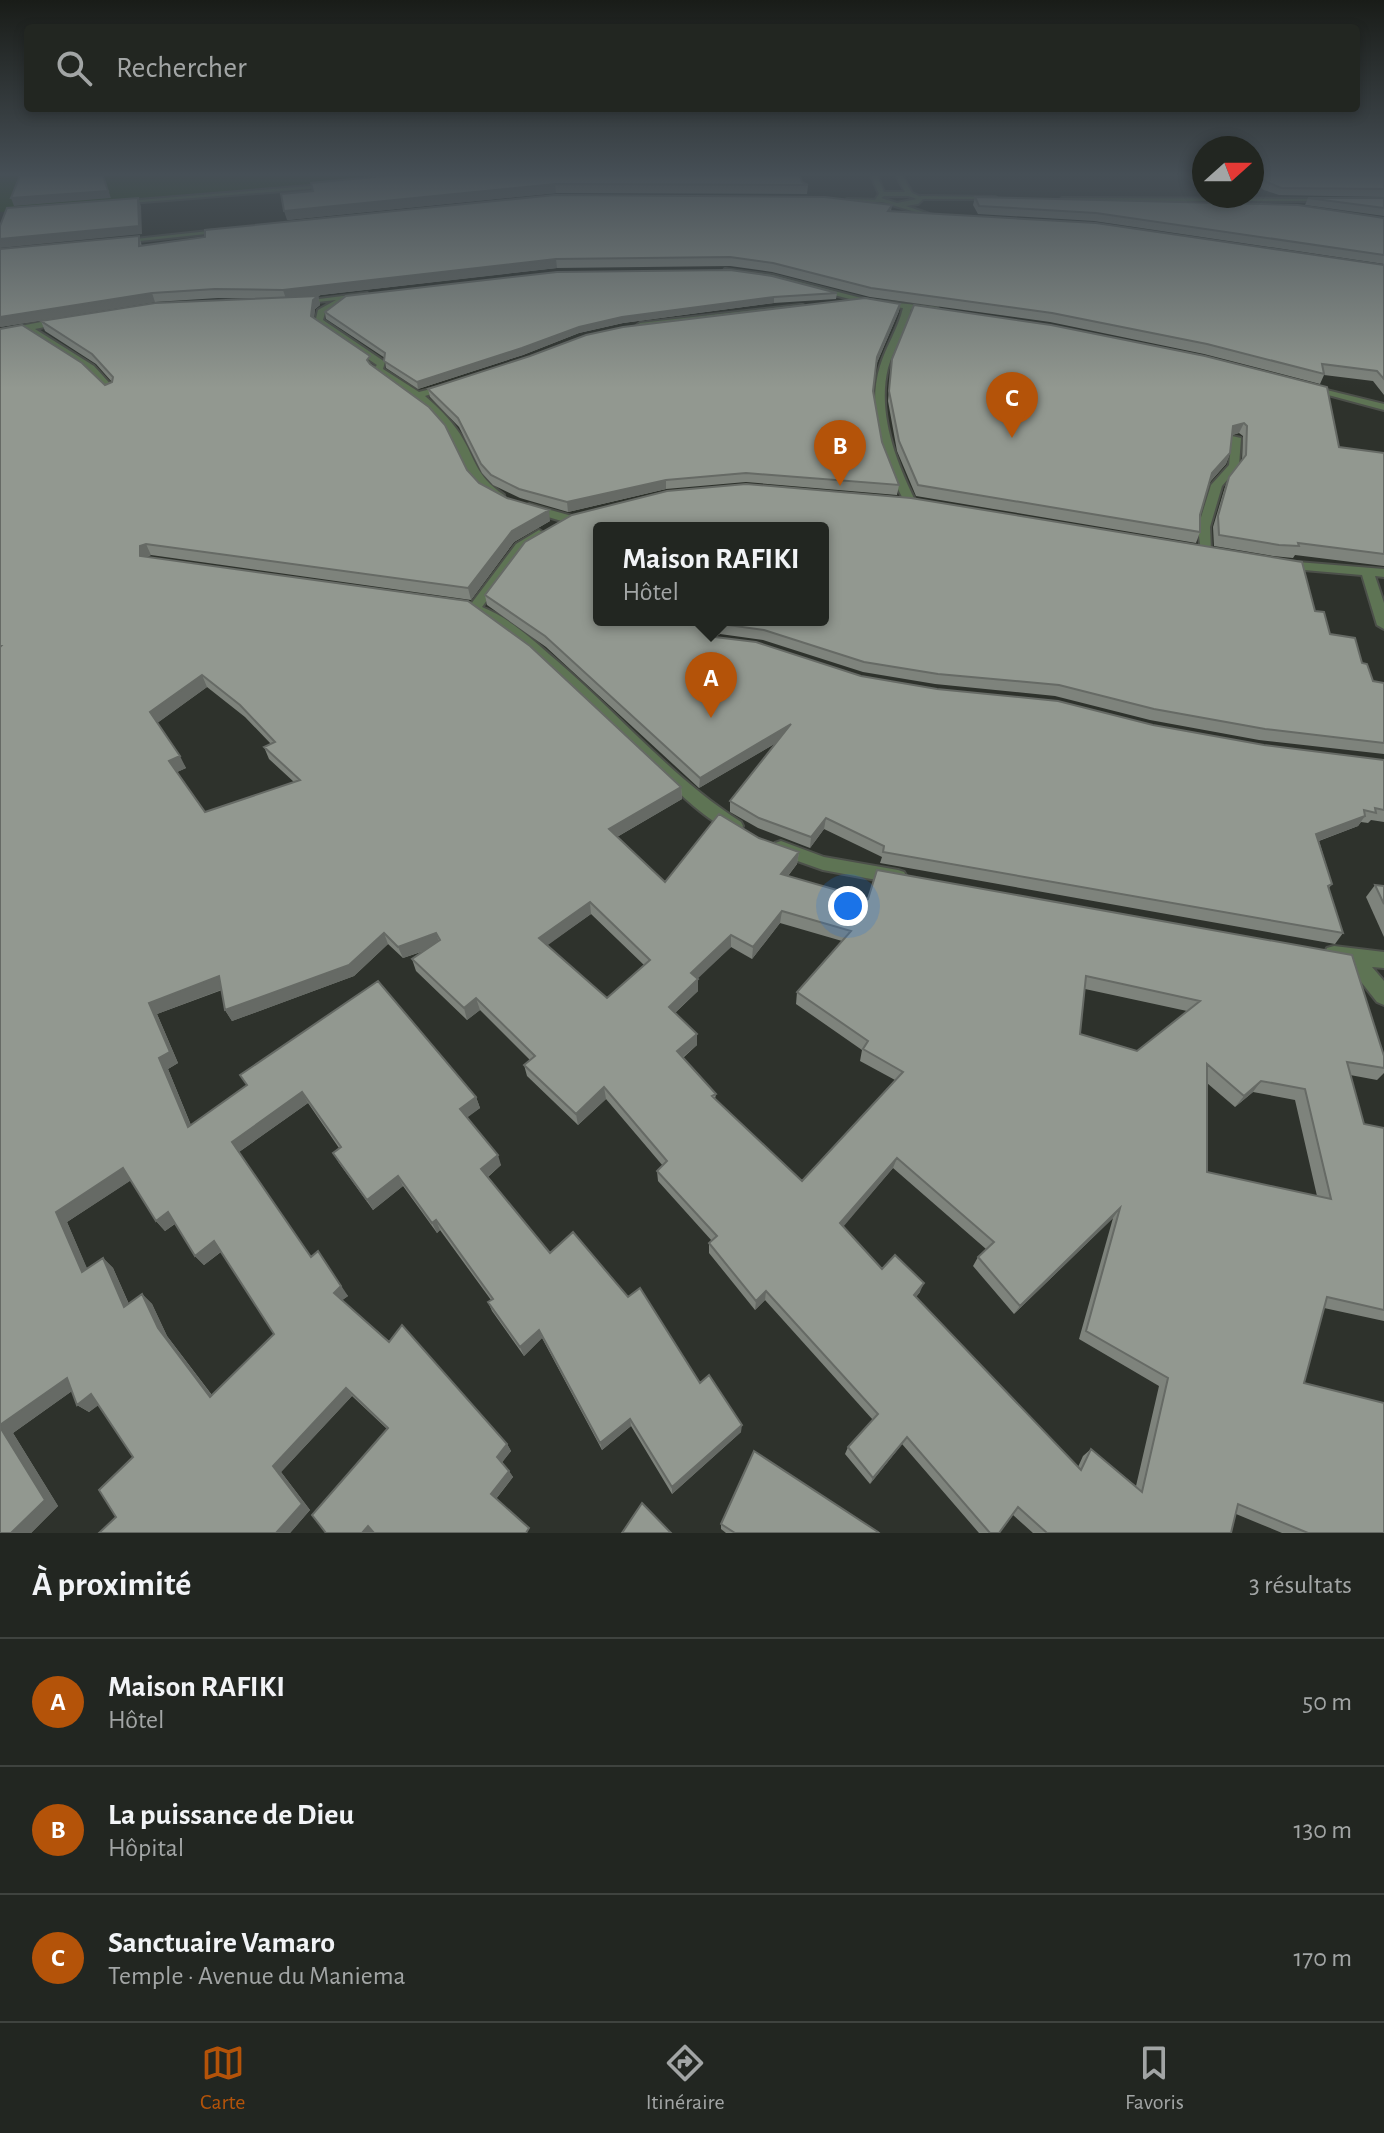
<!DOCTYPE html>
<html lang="fr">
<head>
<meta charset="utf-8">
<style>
  body { margin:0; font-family:"Alegreya Sans",sans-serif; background:#2e322e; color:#f1f3f6 }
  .compass { position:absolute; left:1192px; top:136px; width:72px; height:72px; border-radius:50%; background:#222621; box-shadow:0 4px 12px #0003; rotate:69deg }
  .you { position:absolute; left:848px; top:906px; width:28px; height:28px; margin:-20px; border:6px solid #fff; border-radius:50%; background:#1a73e8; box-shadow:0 0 0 12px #1a73e833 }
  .badge { display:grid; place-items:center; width:52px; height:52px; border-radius:50%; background:#b45309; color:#fff; font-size:26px; font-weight:700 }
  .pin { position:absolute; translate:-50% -66px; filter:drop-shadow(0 2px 4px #0008) }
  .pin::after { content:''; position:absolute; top:42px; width:28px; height:24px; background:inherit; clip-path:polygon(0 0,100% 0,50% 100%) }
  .popup { position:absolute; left:593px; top:522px; width:236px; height:104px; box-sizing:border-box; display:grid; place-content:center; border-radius:8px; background:#222621; filter:drop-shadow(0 2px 6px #0005); font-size:26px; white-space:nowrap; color:#a2a5a5 }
  .popup b { font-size:30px; color:#f1f3f6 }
  .popup::after { content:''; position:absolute; left:50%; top:100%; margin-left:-16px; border:16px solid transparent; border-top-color:#222621 }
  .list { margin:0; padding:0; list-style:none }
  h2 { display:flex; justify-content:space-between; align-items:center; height:104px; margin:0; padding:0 32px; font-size:34px }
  h2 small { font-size:26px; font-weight:400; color:#a2a5a5 }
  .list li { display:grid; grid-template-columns:52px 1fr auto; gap:24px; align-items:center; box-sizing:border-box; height:128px; padding:0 32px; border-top:2px solid #3f433f }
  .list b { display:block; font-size:30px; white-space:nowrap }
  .list p { margin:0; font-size:26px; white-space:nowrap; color:#a2a5a5 }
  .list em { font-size:26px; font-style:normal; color:#a2a5a5 }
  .icon { flex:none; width:44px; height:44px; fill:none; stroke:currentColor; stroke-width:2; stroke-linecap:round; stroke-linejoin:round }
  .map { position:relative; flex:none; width:1384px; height:1533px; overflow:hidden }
  .search { position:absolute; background:#222621; box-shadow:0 4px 12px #0003; left:24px; right:24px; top:24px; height:88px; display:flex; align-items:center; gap:20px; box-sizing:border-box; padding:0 28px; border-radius:8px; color:#a2a5a5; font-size:30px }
  .sheet { height:488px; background:#222621 }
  nav { display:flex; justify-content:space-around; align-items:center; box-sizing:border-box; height:112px; border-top:2px solid #3f433f; background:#222621; font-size:22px; color:#a2a5a5 }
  nav a { display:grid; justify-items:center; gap:4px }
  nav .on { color:#b45309 }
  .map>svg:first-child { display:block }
  .green { fill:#254614 }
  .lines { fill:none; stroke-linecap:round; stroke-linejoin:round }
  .minor-casing { stroke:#4c504a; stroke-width:4 }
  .tertiary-casing { stroke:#4c504a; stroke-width:4 }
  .minor { fill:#5e7454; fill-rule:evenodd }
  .tertiary { fill:#5e7454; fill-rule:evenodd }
  .wall { fill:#7e837c; fill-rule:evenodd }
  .shaded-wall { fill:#666a65 }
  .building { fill:#929890; stroke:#666a65; stroke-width:2; fill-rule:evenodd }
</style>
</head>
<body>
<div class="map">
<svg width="1384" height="1533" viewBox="0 0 1384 1533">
  <rect width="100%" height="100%" fill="#2e322c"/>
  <polygon class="green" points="0,173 370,173 373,181 0,212"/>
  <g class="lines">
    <g class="minor-casing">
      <g id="minor">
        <polygon points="399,173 409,173 406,175 407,181 385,182 401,179"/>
        <polygon points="1183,173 1190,173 1204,185 1204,190"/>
        <polygon points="335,184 333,187 117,204 114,202"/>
        <polygon points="921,196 995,197 998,199 919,199"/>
        <polygon points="1062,198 1327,199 1330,201 1060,201"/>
        <polygon points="847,199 882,200 885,202 845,202"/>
        <polygon points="227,229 225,232 121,243 117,241"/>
        <path d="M725,269L772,275L869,300L937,307L938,309L934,312L911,309C907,330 894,347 888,368C877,413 896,462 916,502L914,504H906C884,466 866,410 880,366C886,346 898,329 903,308L869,304L772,279L722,273Z"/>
        <path d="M367,293V297L344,300V303L325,313L323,320L385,362L383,369L419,392L450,384V388L425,396C438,407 450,419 460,434C477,461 474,474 504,495V499C472,502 459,446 444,425C426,402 399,387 374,372L372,370L377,365L315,323L318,310L336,300L299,304L295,302Z"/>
        <polygon points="800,305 803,305 803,309 640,329 636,326 640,323"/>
        <polygon points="61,318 65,321 64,323 35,329 94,366 113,387 113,391 107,391 88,370 26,330 0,336 0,330"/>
        <polygon points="1306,385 1384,404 1384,410 1306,389"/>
        <polygon points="1232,436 1241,438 1239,466 1222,486 1210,527 1211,551 1205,555 1201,554 1198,527 1211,485 1229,465"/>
        <polygon points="529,504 572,516 574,519 568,523 525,510 525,506"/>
        <path d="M539,530L545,534L543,537L524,550L482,607C510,618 534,641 556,660C618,713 672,778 741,822L743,826L741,830C722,836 680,794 667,781C612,729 560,673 499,628C486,618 468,615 456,606L463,602L471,604L516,544Z"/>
        <polygon points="1285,561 1384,569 1384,577 1375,576 1384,603 1384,629 1377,625 1362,575 1281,568 1281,562"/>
        <polygon points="781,841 824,857 898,870 904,872 907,877 904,882 898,884 823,870 775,853 772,848 775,843"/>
        <polygon points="1334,946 1384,952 1384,968 1372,967 1384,981 1384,1005 1377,1002 1347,964 1327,960 1324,954 1327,948"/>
      </g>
    </g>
    <g class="tertiary-casing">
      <path id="tertiary" d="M870,173H876L884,192H905L895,173H901L912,193L924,198L918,204L906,206L932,215V217L875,200L879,194ZM884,196H908L917,199L897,203L881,198Z"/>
    </g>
    <use href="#minor" class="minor"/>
    <use href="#tertiary" class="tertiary"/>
  </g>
  <g class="wall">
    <polygon points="1252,173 1384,173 1384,197 1279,195 1264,190 1252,182"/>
    <polygon points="802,182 808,185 807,194 556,193 287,220 313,191 311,183"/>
    <polygon points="975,197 1384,218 1384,264 1094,221 978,214 973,205"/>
    <polygon points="1308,198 1384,198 1384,216 1305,205"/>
    <path d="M892,205L891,211L1384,265V395L1373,381L1324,375L1320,384L1204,354L1050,322L870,297L772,272L730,266L557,268L303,297L318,296L320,305L315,309L314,318L372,365L479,483L550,521L514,542L471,600L151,555L147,557L681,787L682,799L617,837L665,882L759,838L799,852L797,864L788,876L1384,1056V1073L1377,1080L1350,1075L1364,1124L1384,1128V1321L1324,1308L1304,1383L1384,1533H1282L1236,1514L1231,1533H1033L1013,1515L999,1533H979L902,1444L870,1484L845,1454L848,1447L873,1420L765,1300L755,1310L709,1253V1243L712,1241L658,1181L657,1171L663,1166L606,1099L578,1125L527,1076L524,1065L530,1060L480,1010L467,1020L416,971L412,959L424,951L403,958L388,944L354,976L232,1021L225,1010L222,990L157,1014L178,1063L168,1069L191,1125L247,1086L476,1097L480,1108L467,1117L501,1165L488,1177L550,1253L700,1383L741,1432L672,1494L631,1426L602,1450L542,1338L524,1356L492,1311L488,1302L491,1300L440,1230L437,1233L403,1186L373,1210L339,1163L333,1153L339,1148L308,1103L239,1152L311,1257L348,1296L342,1300L507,1444L511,1451L502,1462L513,1477L496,1499L387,1429L352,1396L281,1472L310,1510L290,1533H99L116,1517L133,1457L98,1405L89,1412L77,1405L72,1391L13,1433L58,1506L31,1533H0V329L105,385L112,382L96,364L45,331L41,321L262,299L218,298L155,302L0,327L139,236L142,246ZM207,687L245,717L271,744L264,747L269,759L294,782L205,812L177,772L186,768L157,723ZM591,914L644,965L607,998L547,945ZM780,923L842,941L797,992L796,1004L862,1050L860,1061L895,1080L802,1181L715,1099L716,1094L683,1058L697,1045V1034L675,1013L698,991L697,978L731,947L752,959ZM1085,989L1187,1011L1137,1051L1080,1034ZM1207,1083L1235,1107L1253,1092L1295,1100L1317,1196L1207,1172ZM893,1168L986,1249L978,1257L973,1266L1014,1314L1113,1218L1079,1339L1159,1386L1136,1486L1091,1449L1083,1456L1078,1467L916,1297L920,1292L882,1269L843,1226ZM131,1180L156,1221L165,1231L175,1224L195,1256L204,1265L221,1252L274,1334L212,1395L167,1336L152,1304L142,1294L129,1304L113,1268L103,1258L87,1269L67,1222Z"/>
    <polygon points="837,293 836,299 774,303 623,323 579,333 523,355 418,389 386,368 385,358 326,319 325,312"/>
    <polygon points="900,304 899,311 876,365 873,391 882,442 899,485 897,495 746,482 666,489 568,512 520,498 493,485 482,473 459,427 430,397 428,389"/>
    <polygon points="914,305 1339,447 1384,453 1384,566 1295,555 1293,558 1273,556 1214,546 1213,527 1225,487 1229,477 1242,461 1243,436 1239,433 1232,435 1230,453 1226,464 1210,482 1200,515 1200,532 1196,543 916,496 897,451 888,401 892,359"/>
    <polygon points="485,595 1315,611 1330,634 1362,663 1373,681 1384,684 1384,754 1259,740 1150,720 1055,696 935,684 863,672 763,640 720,634 716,637 861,676 1264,745 1384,760 1384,822 1371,820 1368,823 1361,822 1358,826 1319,841 1332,884 1329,888 1343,933 1335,944 880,863 882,857 824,829 810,848 758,828 730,812 730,801 776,743 699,788 546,647 487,605"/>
    <polygon points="1375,885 1384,886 1384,937 1366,897"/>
    <polygon points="721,1524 879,1533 726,1533 721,1529"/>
  </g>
  <g class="shaded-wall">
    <polygon points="102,173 111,198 14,206 11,198"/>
    <polygon points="555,184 556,193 287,220 284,211"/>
    <polygon points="138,198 141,206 142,234 0,248 0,239"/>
    <polygon points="556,259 557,268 286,299 283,290"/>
    <polygon points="152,293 155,302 0,327 0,317"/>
    <polygon points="318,296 320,305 315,309 313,325 311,316 313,300"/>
    <polygon points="774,297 774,303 623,323 579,333 523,355 418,389 417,382 579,327 622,317"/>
    <polygon points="900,304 899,311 876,365 877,357"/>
    <polygon points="1244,423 1239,433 1229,436 1233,426"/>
    <polygon points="1230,453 1226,464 1208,484 1212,473"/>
    <polygon points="666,480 666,489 568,512 567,502"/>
    <polygon points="549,510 550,521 514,542 471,600 468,588 512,531"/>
    <polygon points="146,544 151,555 145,557 140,556 140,546"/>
    <polygon points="721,624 720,634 710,639 711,629"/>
    <polygon points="202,675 207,687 156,724 150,712"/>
    <polygon points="791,724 790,735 699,788 700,778"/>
    <polygon points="180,756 186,768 175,773 169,761"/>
    <polygon points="681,787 682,799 610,841 609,829"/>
    <polygon points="1365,816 1358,826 1310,844 1316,834"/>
    <polygon points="826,818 824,829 810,848 811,837"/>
    <polygon points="799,852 797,864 780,886 781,874"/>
    <polygon points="590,902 591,914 541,950 539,938"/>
    <polygon points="782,911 780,923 752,959 753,947"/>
    <polygon points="384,933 388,944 354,976 232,1021 225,1010"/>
    <polygon points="436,933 440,945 403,958 398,947"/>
    <polygon points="731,935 731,947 691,985 691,973"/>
    <polygon points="219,976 226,988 157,1014 178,1063 168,1069 196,1138 188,1127 159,1058 149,1003"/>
    <polygon points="698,979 698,991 669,1018 669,1007"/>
    <polygon points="476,998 480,1010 467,1020 464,1008"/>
    <polygon points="697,1034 697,1045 677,1062 677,1051"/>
    <polygon points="1261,1081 1253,1092 1235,1107 1244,1096"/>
    <polygon points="604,1087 606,1099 578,1125 576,1114"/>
    <polygon points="302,1092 308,1103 239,1152 232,1142"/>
    <polygon points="476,1097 480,1108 464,1120 460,1109"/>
    <polygon points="498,1155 501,1165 485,1179 481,1169"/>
    <polygon points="897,1158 893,1168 838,1233 840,1223"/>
    <polygon points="123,1168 133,1179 67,1222 93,1282 82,1272 56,1212"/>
    <polygon points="398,1176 403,1186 373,1210 367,1200"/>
    <polygon points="1120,1208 1113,1218 1014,1314 1020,1306"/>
    <polygon points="168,1212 177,1222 165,1231 156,1221"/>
    <polygon points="436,1220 440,1230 437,1233 432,1223"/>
    <polygon points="214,1241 222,1251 204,1265 195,1256"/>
    <polygon points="318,1251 348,1296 340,1302 334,1293"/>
    <polygon points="103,1258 113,1268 134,1316 124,1307"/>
    <polygon points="924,1283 920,1292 910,1304 914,1295"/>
    <polygon points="766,1291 765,1300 755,1310 756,1301"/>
    <polygon points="142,1294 152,1304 167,1336 219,1405 210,1397 158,1328"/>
    <polygon points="539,1330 542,1338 524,1356 520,1347"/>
    <polygon points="67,1378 79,1386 13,1433 58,1506 31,1533 11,1533 0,1425"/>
    <polygon points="346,1388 352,1396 281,1472 310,1510 290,1533 276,1533 273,1466"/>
    <polygon points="91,1394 103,1402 89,1412 77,1405"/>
    <polygon points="630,1419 631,1426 602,1450 600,1443"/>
    <polygon points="742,1425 741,1432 672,1494 672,1487"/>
    <polygon points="907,1437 902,1444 870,1484 873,1478"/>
    <polygon points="507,1444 511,1451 501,1464 497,1457"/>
    <polygon points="509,1471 513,1477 495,1500 491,1494"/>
    <polygon points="368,1526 374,1533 362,1533"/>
  </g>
  <g class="building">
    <polygon points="21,173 102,173 108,191 11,198"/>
    <polygon points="416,173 799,173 802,182 808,185 555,184 284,211 281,194 313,191 311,183"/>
    <polygon points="1252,173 1384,173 1384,189 1281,188 1267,182"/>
    <polygon points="555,195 825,197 892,205 888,211 1096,223 1384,265 1384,379 1377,371 1322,364 1324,374 1207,344 1052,313 871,288 773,263 730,257 556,259 283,290 215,289 152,293 0,317 0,249 139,236 139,246 205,237 205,230"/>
    <polygon points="975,197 1298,205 1384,218 1384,255 1096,213 979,206"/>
    <polygon points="138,198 139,226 0,239 0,226 7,208"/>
    <polygon points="1308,198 1384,198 1384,208"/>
    <polygon points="730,270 772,276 837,293 774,297 622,317 579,327 522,348 417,382 384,361 385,353 325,312 346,296 557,272"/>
    <path d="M318,296L313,300L311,316L370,356L367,360L370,364L429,407L445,425L467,470L479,483L507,498L549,510L512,531L468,588L146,544L140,546V556L468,601L530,646L681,787L609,829L665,882L719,814L759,838L799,852L781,874L868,899L877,870L1352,955L1384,1056V1068L1347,1062L1364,1124L1384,1128V1310L1327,1297L1304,1383L1384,1403V1533H1308L1238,1504L1231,1533H1047L1018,1507L999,1533H990L907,1437L873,1478L848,1447L878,1414L766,1291L756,1301L709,1243L717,1236L657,1171L667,1161L604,1087L576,1114L524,1065L535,1056L476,998L464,1008L412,959L440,940L436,933L398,947L384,933L349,965L225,1010L219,976L149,1003L170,1052L159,1058L188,1127L247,1085L240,1075L378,981L476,1097L460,1109L498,1155L481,1169L550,1253L573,1232L628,1297L640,1288L700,1383L709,1375L742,1425L672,1487L630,1419L600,1443L539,1330L520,1347L488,1302L493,1299L436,1220L432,1223L398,1176L367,1200L333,1153L341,1147L302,1092L232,1142L311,1257L318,1251L341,1286L334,1293L389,1342L402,1325L507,1444L497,1457L509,1471L491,1494L529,1528L526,1533H374L368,1526L362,1533H326L312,1515L388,1428L346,1388L273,1466L302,1504L276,1533H99L116,1517L99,1490L133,1457L91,1394L77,1405L67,1378L0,1425V647L1,646H0V329L22,325L82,363L105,385L112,382L113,377L92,354L41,321L155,303ZM202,675L240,705L275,742L264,747L300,780L205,812L169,761L180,756L150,712ZM590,902L650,960L607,998L539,938ZM782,911L851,931L797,992L868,1041L863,1049L903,1072L802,1181L712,1096L716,1094L677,1051L697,1034L669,1007L698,979L691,973L731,935L753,947ZM1086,976L1200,1001L1137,1051L1080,1034ZM1207,1064L1244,1096L1261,1081L1305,1089L1331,1199L1207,1172ZM897,1158L994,1242L978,1257L1020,1306L1120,1208L1086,1331L1168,1378L1142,1492L1091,1449L1081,1470L914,1295L924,1283L895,1255L882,1269L840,1223ZM123,1168L156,1221L168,1212L195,1256L214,1241L274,1334L210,1397L158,1328L142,1294L124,1307L103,1258L82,1272L56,1212Z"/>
    <polygon points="865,298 900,304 877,357 873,391 882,442 899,485 746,473 666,480 567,502 519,489 491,475 481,464 458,418 428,389 530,356 586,335 623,327"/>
    <polygon points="914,305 1051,325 1205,356 1327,387 1339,447 1384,453 1384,554 1298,543 1299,546 1279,545 1219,535 1218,516 1229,477 1246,455 1247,426 1244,423 1233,426 1230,453 1212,473 1200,515 1200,532 918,485 899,441 889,391 892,359"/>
    <path d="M746,484L911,498L1302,562L1315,611L1324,612L1330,634L1355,638L1362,663L1367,664L1373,681L1384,683V743L1265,729L1154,709L1059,685L938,674L864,662L764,630L721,624L711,629L715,637L756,642L861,676L937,689L1058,701L1153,725L1264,745L1384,760V810L1375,808L1376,813L1364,810L1365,816L1316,834L1332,884L1328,886L1343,933L883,852L884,846L826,818L811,837L759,818L730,801L791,724L700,778L545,636L485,595L525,542L572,515L667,491ZM599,528H823V620H599Z"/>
    <polygon points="1375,885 1384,886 1384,904"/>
    <polygon points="0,1427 45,1500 11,1533 0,1533"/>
    <polygon points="754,1451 878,1532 879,1533 735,1533 721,1524"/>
    <polygon points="642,1503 671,1533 622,1533"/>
  </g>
  <linearGradient id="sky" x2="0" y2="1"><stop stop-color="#191c18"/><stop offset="0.45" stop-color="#464f56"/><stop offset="1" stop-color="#464f56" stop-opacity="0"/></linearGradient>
  <rect width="1384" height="388" fill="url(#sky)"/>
</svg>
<svg class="compass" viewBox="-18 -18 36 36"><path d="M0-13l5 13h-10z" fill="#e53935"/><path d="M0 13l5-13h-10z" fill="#a2a5a5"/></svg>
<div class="you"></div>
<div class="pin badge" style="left:711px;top:718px">A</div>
<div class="popup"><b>Maison RAFIKI</b>Hôtel</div>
<div class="pin badge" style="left:840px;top:486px">B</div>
<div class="pin badge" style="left:1012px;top:438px">C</div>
<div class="search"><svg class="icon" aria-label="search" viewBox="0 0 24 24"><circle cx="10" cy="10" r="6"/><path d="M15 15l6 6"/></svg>Rechercher</div>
</div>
<section class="sheet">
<h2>À proximité<small>3 résultats</small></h2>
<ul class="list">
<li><span class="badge">A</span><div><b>Maison RAFIKI</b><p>Hôtel</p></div><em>50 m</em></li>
<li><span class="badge">B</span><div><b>La puissance de Dieu</b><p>Hôpital</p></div><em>130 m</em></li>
<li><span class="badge">C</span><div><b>Sanctuaire Vamaro</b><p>Temple · Avenue du Maniema</p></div><em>170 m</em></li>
</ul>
</section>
<nav>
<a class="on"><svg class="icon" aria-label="map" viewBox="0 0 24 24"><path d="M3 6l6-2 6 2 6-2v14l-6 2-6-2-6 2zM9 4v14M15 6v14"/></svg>Carte</a>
<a><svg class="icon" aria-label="directions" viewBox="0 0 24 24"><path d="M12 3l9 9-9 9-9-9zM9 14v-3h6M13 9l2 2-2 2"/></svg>Itinéraire</a>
<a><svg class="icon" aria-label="saved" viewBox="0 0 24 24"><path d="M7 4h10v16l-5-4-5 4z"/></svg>Favoris</a>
</nav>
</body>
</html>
